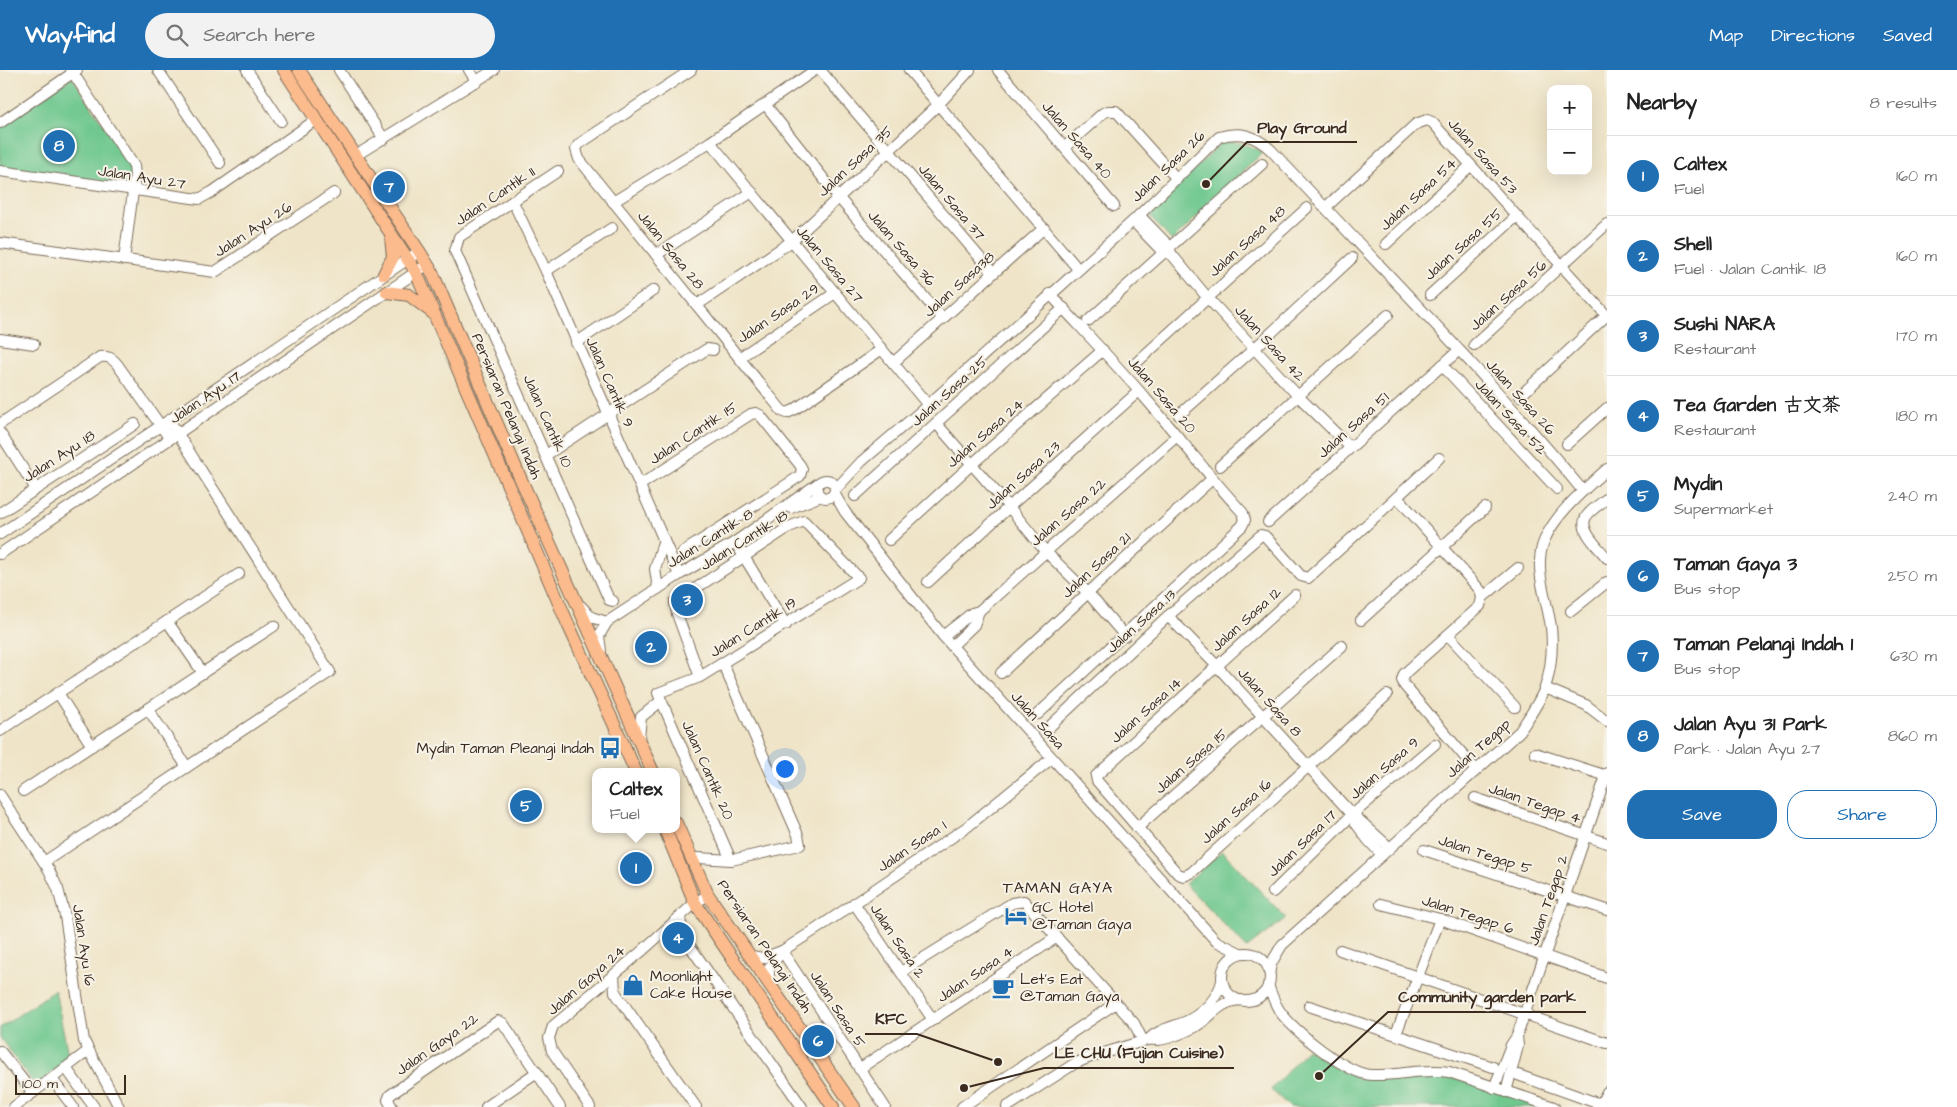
<!DOCTYPE html>
<html lang="en">
<head>
<meta charset="utf-8">
<style>
  body { margin:0; font-family:"Architects Daughter","LXGW WenKai TC",sans-serif; background:#f2f2f2; color:#222 }
  .controls { position:absolute; right:15px; top:15px; display:grid; overflow:hidden; border-radius:10px; box-shadow:0 5px 20px #0002 }
  .controls button { width:45px; height:45px; display:grid; place-items:center; padding:0; border:0; border-bottom:1px solid #e0e0e0; background:#fff; color:#222; font:25px sans-serif }
  .scale { position:absolute; left:15px; bottom:12px; width:111px; box-sizing:border-box; padding-left:5px; border:2px solid #3b2a1e; border-top:0; font-size:14px; line-height:18px; white-space:nowrap; color:#3b2a1e; -webkit-text-stroke:4px #f7f3e8; paint-order:stroke }
  .you { position:absolute; left:784px; top:698px; width:18px; height:18px; margin:-12px; border:4px solid #fff; border-radius:50%; background:#1a73e8; box-shadow:0 0 0 8px #1a73e833 }
  .badge { display:grid; place-items:center; width:32px; height:32px; border-radius:50%; background:#1f6fb2; color:#fff; font-size:16px; font-weight:700 }
  .pin { position:absolute; translate:-50% -50%; border:2px solid #fff; box-shadow:0 1px 5px #0006 }
  .popup { position:absolute; left:592px; top:698px; width:88px; height:65px; box-sizing:border-box; display:grid; place-content:center; border-radius:10px; background:#fff; filter:drop-shadow(0 1px 4px #0005); font-size:16px; white-space:nowrap; color:#767676 }
  .popup b { font-size:19px; color:#222 }
  .popup::after { content:''; position:absolute; left:50%; top:100%; margin-left:-10px; border:10px solid transparent; border-top-color:#fff }
  .list { margin:0; padding:0; list-style:none }
  h2 { display:flex; justify-content:space-between; align-items:center; height:65px; margin:0; padding:0 20px; font-size:21px }
  h2 small { font-size:16px; font-weight:400; color:#767676 }
  .list li { display:grid; grid-template-columns:32px 1fr auto; gap:15px; align-items:center; box-sizing:border-box; height:80px; padding:0 20px; border-top:1px solid #e0e0e0 }
  .list b { display:block; font-size:19px; white-space:nowrap }
  .list p { margin:0; font-size:16px; white-space:nowrap; color:#767676 }
  .list em { font-size:16px; font-style:normal; color:#767676 }
  .actions { display:flex; gap:10px; padding:15px 20px }
  .actions a { flex:1; padding:11px 0; border:1px solid #1f6fb2; border-radius:20px; text-align:center; font-size:18px; color:#1f6fb2 }
  .actions .main { background:#1f6fb2; color:#fff }
  .icon { flex:none; width:28px; height:28px; fill:none; stroke:currentColor; stroke-width:2; stroke-linecap:round; stroke-linejoin:round }
  .map { position:relative; flex:none; width:1607px; height:1037px; overflow:hidden }
  header { display:flex; align-items:center; gap:30px; box-sizing:border-box; height:70px; padding:0 25px; background:#1f6fb2; color:#fff }
  header strong { font-size:24px }
  nav { display:flex; gap:28px; margin-inline-start:auto; font-size:18px }
  .search { width:350px; height:45px; background:#f2f2f2; display:flex; align-items:center; gap:12px; box-sizing:border-box; padding:0 18px; border-radius:28px; color:#767676; font-size:19px }
  main { display:flex }
  aside { flex:1; background:#fff }
  .map>svg:first-child { display:block }
  .green { fill:#70c88f; stroke:#567956 }
  .lines { fill:none; stroke-linecap:round; stroke-linejoin:round }
  .minor-casing { stroke:#7a6b59; stroke-width:12 }
  .major-casing { stroke:#7a6b59; stroke-width:14 }
  .minor { stroke:#fff; stroke-width:10 }
  .major { stroke:#fbbb8d; stroke-width:12 }
  .labels { text-anchor:middle; stroke-width:4; stroke-linejoin:round; paint-order:stroke }
  .street-label { font-size:15px; fill:#3b2a1e; stroke:#f7f3e8 }
  .poi-label { font-size:15px; fill:#3b2a1e; stroke:#f7f3e8; text-anchor:start }
  .neighbourhood-label { font-size:16px; letter-spacing:1px; fill:#3b2a1e; stroke:#f7f3e8 }
  .leader { fill:none; stroke:#3b2a1e; stroke-width:2 }
  .callout-dot { fill:#3b2a1e; stroke:#f7f3e8; stroke-width:2 }
  .callout-label { font-size:16px; text-anchor:middle; font-weight:bold; fill:#3b2a1e; stroke:#f7f3e8; stroke-width:4; stroke-linejoin:round; paint-order:stroke }
</style>
</head>
<body>
<header>
<strong>Wayfind</strong>
<div class="search"><svg class="icon" aria-label="search" viewBox="0 0 24 24"><circle cx="10" cy="10" r="6"/><path d="M15 15l6 6"/></svg>Search here</div>
<nav><a>Map</a><a>Directions</a><a>Saved</a></nav>
</header>
<main>
<div class="map">
<svg width="1607" height="1037" viewBox="0 0 1607 1037">
  <rect width="100%" height="100%" fill="#f7f3e8"/>
  <filter id="ink" filterUnits="userSpaceOnUse"><feTurbulence type="fractalNoise" baseFrequency=".02" numOctaves="2"/><feDisplacementMap in="SourceGraphic" scale="10" xChannelSelector="R" yChannelSelector="G"/><feConvolveMatrix kernelMatrix="1 2 1 2 8 2 1 2 1" color-interpolation-filters="sRGB"/></filter>
  <filter id="wash" filterUnits="userSpaceOnUse"><feTurbulence type="fractalNoise" baseFrequency=".0096" numOctaves="4" result="noise"/><feDisplacementMap in="SourceGraphic" scale="20" xChannelSelector="R" yChannelSelector="G"/><feGaussianBlur stdDeviation="1.12" result="paint"/><feColorMatrix in="noise" values="0 0 0 0 0 0 0 0 0 0 0 0 0 0 0 0 0 1.4 0 .05"/><feComposite in="paint" operator="in"/></filter>
  <g filter="url(#wash)">
    <rect width="100%" height="100%" fill="#efe4c7"/>
    <g class="green">
      <polygon points="72,7 131,96 130,117 0,98 0,56"/>
      <path d="M1222,72C1238,71 1249,75 1263,82L1172,171L1149,145Z"/>
      <polygon points="1222,781 1286,848 1247,878 1185,814"/>
      <polygon points="55,920 69,989 36,1016 0,968 0,958"/>
      <polygon points="1307,979 1341,1000 1358,1008 1374,1009 1435,1005 1458,1009 1546,1037 1290,1037 1271,1020"/>
    </g>
  </g>
  <g filter="url(#ink)">
    <g class="lines">
      <g class="minor-casing">
        <g id="minor">
          <polyline points="71,0 134,96 135,106 124,190"/>
          <polyline points="158,0 220,93"/>
          <polyline points="247,0 281,51"/>
          <polyline points="339,0 384,69"/>
          <polyline points="469,0 477,12"/>
          <polyline points="691,0 579,74 576,79 579,89 782,341 787,343 794,340 882,279"/>
          <polyline points="820,0 993,203"/>
          <polyline points="909,0 1078,199"/>
          <polyline points="998,0 1114,136"/>
          <polyline points="765,34 838,127 943,249"/>
          <polyline points="0,53 77,0"/>
          <polyline points="710,72 928,335"/>
          <polyline points="1065,77 1103,43 1108,41 1116,41 1177,109"/>
          <polyline points="355,86 494,0"/>
          <polyline points="0,101 199,129 212,122 317,49"/>
          <polyline points="558,101 459,167 455,181 607,525 609,530 613,531"/>
          <polyline points="513,132 546,201 679,505"/>
          <polyline points="613,132 710,72 815,0"/>
          <polyline points="1325,138 1416,54 1427,50 1432,52 1607,246"/>
          <polyline points="1139,145 1167,174 1172,185"/>
          <polyline points="1133,151 1159,178 1173,186 1207,227 1298,326 1350,377"/>
          <polyline points="0,173 215,202 334,123"/>
          <polyline points="1386,174 1470,96"/>
          <polyline points="656,185 752,122"/>
          <polyline points="546,201 612,158"/>
          <polyline points="1430,225 1517,146"/>
          <polyline points="697,235 792,171 939,34 970,0"/>
          <polyline points="1088,251 1262,94"/>
          <polyline points="0,269 34,274"/>
          <polyline points="576,273 654,220"/>
          <polyline points="1474,275 1607,154"/>
          <polyline points="739,288 835,223"/>
          <polyline points="893,293 1044,158"/>
          <polyline points="1136,293 1307,138"/>
          <polyline points="1442,295 1557,419"/>
          <polyline points="1520,326 1607,245"/>
          <polyline points="1179,345 1255,278 1352,188"/>
          <polyline points="936,353 1009,437 1045,481 1088,523 1125,566"/>
          <path d="M0,354L100,287C109,286 112,288 117,294L170,369"/>
          <polyline points="0,363 36,419"/>
          <polyline points="1567,374 1607,338"/>
          <polyline points="546,385 707,279 713,280"/>
          <polyline points="1439,388 1397,427 1480,520 1482,528 1480,536 1404,604 1402,610 1404,615 1476,700"/>
          <polyline points="1220,396 1388,245"/>
          <circle cx="826" cy="419" r="9"/>
          <polyline points="640,415 751,344 756,343 760,345 800,395 802,399 800,406 683,482"/>
          <path d="M835,420L862,391L928,335L1133,151L1219,67C1240,61 1255,65 1271,80C1376,193 1485,302 1583,421"/>
          <polyline points="834,423 845,442 943,566 1216,871 1240,883"/>
          <polyline points="855,426 1064,238"/>
          <path d="M1607,428C1601,434 1590,440 1586,447C1578,460 1600,479 1607,488"/>
          <polyline points="791,438 821,426"/>
          <polyline points="0,443 135,354"/>
          <polyline points="1268,452 1458,281"/>
          <polyline points="0,464 414,185"/>
          <polyline points="889,470 971,395 1103,280"/>
          <polyline points="735,472 786,555"/>
          <polyline points="0,484 428,194"/>
          <polyline points="928,512 1009,437 1139,321"/>
          <polyline points="658,519 655,499 664,469"/>
          <polyline points="1295,525 1096,706 1097,711 1178,804 1184,806 1191,803 1387,625"/>
          <polyline points="1482,528 1518,498"/>
          <polyline points="581,536 591,547 607,552"/>
          <polyline points="1571,541 1607,512"/>
          <polyline points="1168,546 1217,596 1348,740 1390,778"/>
          <polyline points="1361,550 1485,438"/>
          <polyline points="167,551 203,603"/>
          <polyline points="1448,565 1515,637"/>
          <polyline points="943,566 972,543 979,541 1177,366"/>
          <polyline points="952,576 974,555 979,541"/>
          <polyline points="601,581 599,566 607,552 679,505 735,472 820,412"/>
          <polyline points="1001,603 1212,409"/>
          <polyline points="700,607 677,544 675,532 789,457 804,451 859,508 700,607 658,623 731,790"/>
          <polyline points="1545,618 1586,635 1607,651"/>
          <polyline points="58,623 92,676"/>
          <polyline points="148,639 187,697"/>
          <path d="M1038,644L1242,456L1245,450L1243,443C1209,406 1179,367 1146,329C1115,293 1082,259 1050,224"/>
          <polyline points="1047,659 1168,546 1261,465 1265,466 1301,506 1308,508 1397,427"/>
          <polyline points="0,661 239,504"/>
          <polyline points="639,669 641,647 661,631"/>
          <polyline points="1535,683 1607,706"/>
          <polyline points="23,721 274,556"/>
          <polyline points="0,725 49,800 58,819 65,846 84,971 119,1037"/>
          <polyline points="1475,728 1607,773"/>
          <polyline points="1355,752 1368,770 1382,785"/>
          <polyline points="1137,758 1342,576"/>
          <polyline points="1424,780 1607,840"/>
          <polyline points="692,790 698,788 731,790 800,775 798,765 723,594"/>
          <polyline points="44,792 330,602 169,350"/>
          <polyline points="1273,822 1351,746 1435,674"/>
          <polyline points="854,833 933,950"/>
          <polyline points="1381,834 1440,849 1607,908"/>
          <polyline points="680,847 683,866 802,1037"/>
          <polyline points="1340,880 1607,973"/>
          <polyline points="782,881 885,1037"/>
          <circle cx="1246" cy="907" r="24"/>
          <polyline points="751,886 763,888 782,881 818,858 967,757 1052,688"/>
          <polyline points="901,902 1012,833 1024,831 1134,953 1143,971"/>
          <path d="M1269,902L1272,892L1282,875L1520,661C1529,647 1539,633 1545,618C1551,599 1553,576 1551,557C1547,529 1533,498 1544,471C1555,444 1586,418 1607,399"/>
          <polyline points="614,905 615,922 696,1037"/>
          <polyline points="769,913 769,899 781,882"/>
          <path d="M1268,915C1271,923 1274,932 1279,940C1292,960 1348,1005 1372,1005C1398,1006 1423,998 1449,1002L1554,1037"/>
          <polyline points="1309,936 1493,997"/>
          <polyline points="1396,964 1440,849"/>
          <path d="M1149,969C1160,958 1175,957 1189,950C1204,942 1218,928 1222,911"/>
          <polyline points="0,981 33,1023"/>
          <polyline points="66,998 94,1037"/>
          <polyline points="859,999 1057,867"/>
          <polyline points="1518,1005 1597,1033 1602,1032 1607,1022"/>
          <polyline points="52,1009 73,1037"/>
          <polyline points="1494,1018 1511,975 1517,966 1607,703"/>
          <polyline points="1506,1022 1518,976 1517,966"/>
          <polyline points="14,1037 88,981"/>
          <polyline points="392,1037 388,1030 390,1025 498,951 503,953 560,1037"/>
          <polyline points="486,1037 537,1002"/>
          <polyline points="590,1037 552,981 549,968 553,956 642,881 695,833 708,825"/>
          <polyline points="962,1037 1116,933"/>
          <path d="M1007,1037L1074,994L1088,988L1143,971C1148,969 1152,970 1158,970C1169,969 1185,962 1195,957C1214,946 1217,932 1241,930"/>
        </g>
      </g>
      <g class="major-casing">
        <g id="major">
          <polyline points="284,0 416,202 568,554 636,702"/>
          <polyline points="299,0 419,181 432,202 518,403 653,702"/>
          <polyline points="384,204 393,187 391,167"/>
          <polyline points="387,222 409,225 433,243"/>
          <polyline points="676,753 708,825 854,1037"/>
          <polyline points="665,759 695,833 833,1037"/>
        </g>
      </g>
      <use href="#minor" class="minor"/>
      <use href="#major" class="major"/>
    </g>
  </g>
  <defs>
    <g id="bus-bare" transform="scale(1.725)"><path d="M-5-6H5V4H4V6H2V4H-2V6H-4V4H-5ZM-3.5-4V0h7V-4ZM-3.5 1.2v1.5H-2V1.2ZM2 1.2v1.5H3.5V1.2Z" fill="#1f6fb2" stroke="#f7f3e8" stroke-width="2.5" paint-order="stroke"/></g>
    <g id="hotel-bare" transform="scale(1.725)"><path d="M-6-4.5h1.5V1H6V5H4.5V3h-9V5H-6ZM-4 0a1.8 1.8 0 1 1 3.6 0ZM.5 0V-2.5h3Q6-2.5 6 0Z" fill="#1f6fb2" stroke="#f7f3e8" stroke-width="2.5" paint-order="stroke"/></g>
    <g id="shop-bare" transform="scale(1.725)"><path d="M-5-2.5h2.3a2.7 3.5 0 0 1 5.4 0H5L5.5 6h-11ZM-1.5-2.5h3a1.5 2.3 0 0 0-3 0Z" fill="#1f6fb2" stroke="#f7f3e8" stroke-width="2.5" paint-order="stroke"/></g>
    <g id="cafe-bare" transform="scale(1.725)"><path d="M-5.5-4.5H6V0H3Q3 3.5 0 3.5H-2.5Q-5.5 3.5-5.5 0ZM3-3.2v2h1.7v-2ZM-6 4.5H4V6H-6Z" fill="#1f6fb2" stroke="#f7f3e8" stroke-width="2.5" paint-order="stroke"/></g>
  </defs>
  <g fill-rule="evenodd">
    <use href="#bus-bare" x="610" y="678"/>
    <use href="#hotel-bare" x="1016" y="846"/>
    <use href="#shop-bare" x="633" y="915"/>
    <use href="#cafe-bare" x="1003" y="918"/>
  </g>
  <g class="labels">
    <g class="street-label">
      <text transform="translate(1077 70) rotate(49)" y="5">Jalan Sasa 40</text>
      <text transform="translate(1483 86) rotate(48)" y="5">Jalan Sasa 53</text>
      <text transform="translate(855 91) rotate(-43)" y="5">Jalan Sasa 35</text>
      <text transform="translate(1168 96) rotate(-44)" y="5">Jalan Sasa 26</text>
      <text transform="translate(142 107) rotate(9)" y="5">Jalan Ayu 27</text>
      <text transform="translate(1418 124) rotate(-43)" y="5">Jalan Sasa 54</text>
      <text transform="translate(495 126) rotate(-34)" y="5">Jalan Cantik 11</text>
      <text transform="translate(952 132) rotate(50)" y="5">Jalan Sasa 37</text>
      <text transform="translate(253 159) rotate(-33)" y="5">Jalan Ayu 26</text>
      <text transform="translate(1247 171) rotate(-42)" y="5">Jalan Sasa 48</text>
      <text transform="translate(1463 174) rotate(-42)" y="5">Jalan Sasa 55</text>
      <text transform="translate(902 178) rotate(49)" y="5">Jalan Sasa 36</text>
      <text transform="translate(671 180) rotate(51)" y="5">Jalan Sasa 28</text>
      <text transform="translate(830 194) rotate(50)" y="5">Jalan Sasa 27</text>
      <text transform="translate(959 214) rotate(-42)" y="5">Jalan Sasa38</text>
      <text transform="translate(1508 225) rotate(-42)" y="5">Jalan Sasa 56</text>
      <text transform="translate(778 243) rotate(-34)" y="5">Jalan Sasa 29</text>
      <text transform="translate(1270 273) rotate(48)" y="5">Jalan Sasa 42</text>
      <text transform="translate(610 312) rotate(66)" y="5">Jalan Cantik 9</text>
      <text transform="translate(949 321) rotate(-42)" y="5">Jalan Sasa 25</text>
      <text transform="translate(1162 325) rotate(49)" y="5">Jalan Sasa 20</text>
      <text transform="translate(205 327) rotate(-34)" y="5">Jalan Ayu 17</text>
      <text transform="translate(1521 327) rotate(48)" y="5">Jalan Sasa 26</text>
      <text transform="translate(507 336) rotate(67)" y="5">Persiaran Pelangi Indah</text>
      <text transform="translate(1511 347) rotate(47)" y="5">Jalan Sasa 52</text>
      <text transform="translate(548 351) rotate(66)" y="5">Jalan Cantik 10</text>
      <text transform="translate(1353 355) rotate(-42)" y="5">Jalan Sasa 51</text>
      <text transform="translate(693 363) rotate(-33)" y="5">Jalan Cantik 15</text>
      <text transform="translate(985 363) rotate(-41)" y="5">Jalan Sasa 24</text>
      <text transform="translate(59 386) rotate(-33)" y="5">Jalan Ayu 18</text>
      <text transform="translate(1023 405) rotate(-42)" y="5">Jalan Sasa 23</text>
      <text transform="translate(1068 442) rotate(-41)" y="5">Jalan Sasa 22</text>
      <text transform="translate(710 468) rotate(-32)" y="5">Jalan Cantik 8</text>
      <text transform="translate(744 470) rotate(-32)" y="5">Jalan Cantik 18</text>
      <text transform="translate(1096 495) rotate(-43)" y="5">Jalan Sasa 21</text>
      <text transform="translate(1246 549) rotate(-42)" y="5">Jalan Sasa 12</text>
      <text transform="translate(1141 551) rotate(-42)" y="5">Jalan Sasa 13</text>
      <text transform="translate(753 557) rotate(-32)" y="5">Jalan Cantik 19</text>
      <text transform="translate(1270 632) rotate(48)" y="5">Jalan Sasa 8</text>
      <text transform="translate(1146 640) rotate(-42)" y="5">Jalan Sasa 14</text>
      <text transform="translate(1038 650) rotate(48)" y="5">Jalan Sasa</text>
      <text transform="translate(1478 678) rotate(-42)" y="5">Jalan Tegap</text>
      <text transform="translate(1191 691) rotate(-41)" y="5">Jalan Sasa 15</text>
      <text transform="translate(1384 698) rotate(-41)" y="5">Jalan Sasa 9</text>
      <text transform="translate(708 700) rotate(66)" y="5">Jalan Cantik 20</text>
      <text transform="translate(1535 733) rotate(19)" y="5">Jalan Tegap 4</text>
      <text transform="translate(1236 741) rotate(-42)" y="5">Jalan Sasa 16</text>
      <text transform="translate(1302 773) rotate(-44)" y="5">Jalan Sasa 17</text>
      <text transform="translate(912 776) rotate(-34)" y="5">Jalan Sasa 1</text>
      <text transform="translate(1485 784) rotate(18)" y="5">Jalan Tegap 5</text>
      <text transform="translate(1548 830) rotate(-71)" y="5">Jalan Tegap 2</text>
      <text transform="translate(1468 844) rotate(18)" y="5">Jalan Tegap 6</text>
      <text transform="translate(898 871) rotate(56)" y="5">Jalan Sasa 2</text>
      <text transform="translate(84 875) rotate(81)" y="5">Jalan Ayu 16</text>
      <text transform="translate(765 876) rotate(56)" y="5">Persiaran Pelangi Indah</text>
      <text transform="translate(975 904) rotate(-34)" y="5">Jalan Sasa 4</text>
      <text transform="translate(586 910) rotate(-41)" y="5">Jalan Gaya 24</text>
      <text transform="translate(838 939) rotate(57)" y="5">Jalan Sasa 5</text>
      <text transform="translate(437 974) rotate(-35)" y="5">Jalan Gaya 22</text>
    </g>
    <g class="poi-label">
      <text x="594" y="683" text-anchor="end">Mydin Taman Pleangi Indah</text>
      <text x="1032" y="842">GC Hotel<tspan x="1032" dy="17">@Taman Gaya</tspan></text>
      <text x="650" y="911">Moonlight<tspan x="650" dy="17">Cake House</tspan></text>
      <text x="1020" y="914">Let's Eat<tspan x="1020" dy="17">@Taman Gaya</tspan></text>
    </g>
    <g class="neighbourhood-label">
      <text x="1058" y="823">TAMAN GAYA</text>
    </g>
  </g>
  <path class="leader" d="M1206 114L1247 72H1357M1319 1006L1388 942H1586M998 992L917 964H865M964 1018L1044 998H1234"/>
  <g class="callout-dot">
    <circle cx="1206" cy="114" r="5"/>
    <circle cx="1319" cy="1006" r="5"/>
    <circle cx="998" cy="992" r="5"/>
    <circle cx="964" cy="1018" r="5"/>
  </g>
  <g class="callout-label">
    <text x="1302" y="63">Play Ground</text>
    <text x="1487" y="932">Community garden park</text>
    <text x="891" y="954">KFC</text>
    <text x="1139" y="988">LE CHU (Fujian Cuisine)</text>
  </g>
</svg>
<div class="controls">
<button>+</button>
<button>−</button>
</div>
<div class="scale">100 m</div>
<div class="you"></div>
<div class="pin badge" style="left:636px;top:798px">1</div>
<div class="popup"><b>Caltex</b>Fuel</div>
<div class="pin badge" style="left:651px;top:577px">2</div>
<div class="pin badge" style="left:687px;top:530px">3</div>
<div class="pin badge" style="left:678px;top:868px">4</div>
<div class="pin badge" style="left:526px;top:736px">5</div>
<div class="pin badge" style="left:818px;top:971px">6</div>
<div class="pin badge" style="left:389px;top:117px">7</div>
<div class="pin badge" style="left:59px;top:76px">8</div>
</div>
<aside>
<h2>Nearby<small>8 results</small></h2>
<ul class="list">
<li><span class="badge">1</span><div><b>Caltex</b><p>Fuel</p></div><em>160 m</em></li>
<li><span class="badge">2</span><div><b>Shell</b><p>Fuel · Jalan Cantik 18</p></div><em>160 m</em></li>
<li><span class="badge">3</span><div><b>Sushi NARA</b><p>Restaurant</p></div><em>170 m</em></li>
<li><span class="badge">4</span><div><b>Tea Garden 古文茶</b><p>Restaurant</p></div><em>180 m</em></li>
<li><span class="badge">5</span><div><b>Mydin</b><p>Supermarket</p></div><em>240 m</em></li>
<li><span class="badge">6</span><div><b>Taman Gaya 3</b><p>Bus stop</p></div><em>250 m</em></li>
<li><span class="badge">7</span><div><b>Taman Pelangi Indah 1</b><p>Bus stop</p></div><em>630 m</em></li>
<li><span class="badge">8</span><div><b>Jalan Ayu 31 Park</b><p>Park · Jalan Ayu 27</p></div><em>860 m</em></li>
</ul>
<div class="actions"><a class="main">Save</a><a>Share</a></div>
</aside>
</main>
</body>
</html>
